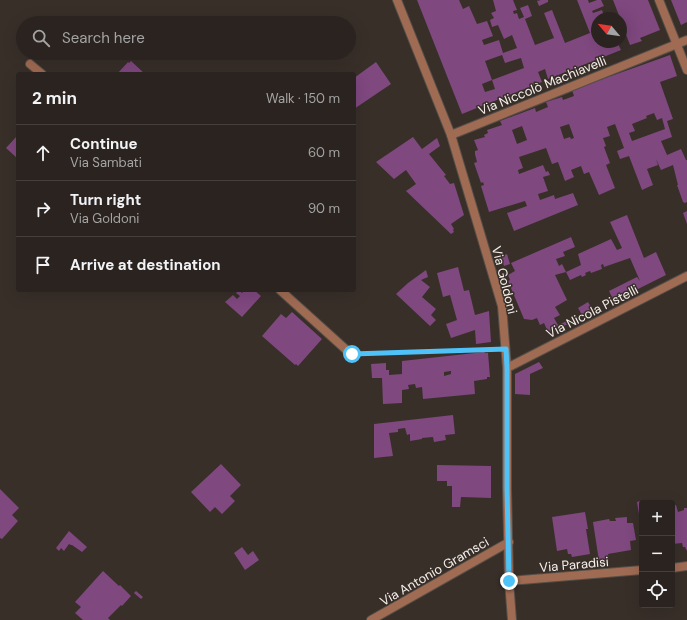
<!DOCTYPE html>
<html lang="en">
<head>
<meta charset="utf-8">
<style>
  body { margin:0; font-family:"DM Sans",sans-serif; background:#322b28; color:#f1f3f6 }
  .controls { position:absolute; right:12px; bottom:12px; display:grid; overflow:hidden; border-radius:4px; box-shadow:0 4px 16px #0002 }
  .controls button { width:36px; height:36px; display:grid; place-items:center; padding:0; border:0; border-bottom:1px solid #46403d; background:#2a231f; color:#f1f3f6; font:20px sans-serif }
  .compass { position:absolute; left:591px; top:12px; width:36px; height:36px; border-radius:50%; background:#2a231f; box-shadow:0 4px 16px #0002; rotate:299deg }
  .stop { position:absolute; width:12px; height:12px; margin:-9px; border:3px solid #4fc3f7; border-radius:50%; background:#fff }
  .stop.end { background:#4fc3f7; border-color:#fff; box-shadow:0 1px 4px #0008 }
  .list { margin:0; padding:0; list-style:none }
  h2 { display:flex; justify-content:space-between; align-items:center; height:52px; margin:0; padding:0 16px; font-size:17px }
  h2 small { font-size:13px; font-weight:400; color:#a5a4a4 }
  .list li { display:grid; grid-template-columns:26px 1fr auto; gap:12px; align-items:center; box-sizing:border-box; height:56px; padding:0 16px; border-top:1px solid #46403d }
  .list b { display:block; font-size:15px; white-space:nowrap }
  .list p { margin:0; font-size:13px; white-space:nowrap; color:#a5a4a4 }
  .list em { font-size:13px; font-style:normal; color:#a5a4a4 }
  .icon { flex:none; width:22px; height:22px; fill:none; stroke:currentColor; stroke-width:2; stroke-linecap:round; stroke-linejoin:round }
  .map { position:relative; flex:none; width:687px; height:620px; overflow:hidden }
  .search { position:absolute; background:#2a231f; box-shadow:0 4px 16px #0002; left:16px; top:16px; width:340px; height:44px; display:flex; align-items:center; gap:10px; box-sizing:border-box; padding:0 14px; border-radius:22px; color:#a5a4a4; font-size:15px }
  .panel { position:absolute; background:#2a231f; box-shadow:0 4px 16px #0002; left:16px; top:72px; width:340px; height:220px; border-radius:4px }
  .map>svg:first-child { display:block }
  .building { fill:#7f487f; fill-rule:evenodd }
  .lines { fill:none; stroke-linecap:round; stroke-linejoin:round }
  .minor-casing { stroke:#564e48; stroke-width:10 }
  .path { stroke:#736b65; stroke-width:2.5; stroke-dasharray:2 2; stroke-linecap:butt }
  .minor { stroke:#a06b53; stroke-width:8 }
  .route { stroke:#4fc3f7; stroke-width:5 }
  .labels { text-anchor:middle; stroke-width:3; stroke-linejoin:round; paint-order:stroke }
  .street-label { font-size:13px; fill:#f6f0ec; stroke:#382f29 }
</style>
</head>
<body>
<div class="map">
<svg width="687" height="620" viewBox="0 0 687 620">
  <rect width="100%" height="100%" fill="#382f29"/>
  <g class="building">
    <path d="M417,0H459L463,9L469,6L477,24L487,21L493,36L482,40L484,45L499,40L503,53L517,48L512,35L504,39L498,25L492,27L490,20L494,18L491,13L496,11L493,0H513L517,10L513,11L514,14L517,13L519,19L524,17L520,8L528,5L532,16L525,19L535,45L554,38L544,13L552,10L565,43L590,33L577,0H588L589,3L597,0H601L604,6L592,11L593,13L602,10L604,16L602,17L603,18H597V42H617L621,50L548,79L545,69L538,72L542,82L462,114ZM502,55L505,63L521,58L524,68L492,80L495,89L485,92L482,84L492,80L485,61Z"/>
    <polygon points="541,0 548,0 548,2 539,6 537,1"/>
    <polygon points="613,0 648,0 660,30 640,38 642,41 630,45 621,22 621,18 620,18"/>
    <polygon points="671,0 687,0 687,22 681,25"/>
    <path d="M670,55L677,76L660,82L673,119L667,121L672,137L661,141L667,155L681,149L686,160H687V202L685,203L683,202L677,185H678L673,165L661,170L656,159L658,165L647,169L653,185L642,190L629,156L620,159L617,151L624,148L615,124L607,127L610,136L603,138L606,146L604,147L610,163L606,165L615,188L599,195L589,172L584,174L581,166L571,170L574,177L565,181L558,162L552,164L546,148L519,157L523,168L518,170L519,174L543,165L546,172L548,171L550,175L543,177L548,191L538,194L540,200L554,195L555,199L573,193L578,205L514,231L507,213L527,206L525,201L489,212L481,186L484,185L483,182L481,183L474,163L477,162L475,154V151L478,150L474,140L485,137L484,135L488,133L487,130L502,125L500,121L535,108L536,112L548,107L546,102L562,97L563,100L574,96L572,90ZM654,113L657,120L662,118L665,129L632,141L629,133L635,131L632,124L647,118L646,116ZM569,124L574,138L571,139L570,137L564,139L560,127ZM522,126L527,140L517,144L512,130Z"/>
    <polygon points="131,61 145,74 117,74 128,62 129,63"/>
    <polygon points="376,62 391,84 354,109 354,78"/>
    <polygon points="17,136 18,137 18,159 6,148"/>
    <polygon points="413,137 422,149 437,138 440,146 429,154 446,175 444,176 450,184 454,183 464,215 451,224 454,229 453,230 454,232 451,234 406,191 416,184 406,170 394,179 376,162"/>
    <polygon points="687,211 687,224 683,213"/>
    <polygon points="627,215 644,258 656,252 666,275 614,301 609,291 637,277 640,281 630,258 604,267 603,264 601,265 602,269 591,273 590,271 585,273 586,275 582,277 581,275 570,280 566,272 581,265 578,254 611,239 617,250 622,248 610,222"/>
    <polygon points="571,237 575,247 563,252 565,256 556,259 559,266 562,264 566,272 555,275 567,300 555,307 560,315 554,318 558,325 567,321 568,324 549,334 544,323 540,325 537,318 532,320 524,319 508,281 510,280 508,275 515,271 511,263"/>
    <polygon points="507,254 510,264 504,266 501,257"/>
    <polygon points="458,267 464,291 469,290 475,315 489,311 491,342 476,344 475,330 451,338 446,324 457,320 450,295 443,297 437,273"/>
    <polygon points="426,270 428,277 421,280 430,287 422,297 436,309 431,315 436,320 430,326 396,294 408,283"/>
    <polygon points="239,290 242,293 245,290 254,290 261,296 242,317 225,302 233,295 237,299 240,296 236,293"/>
    <polygon points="588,302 593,311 583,317 578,308"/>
    <polygon points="292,312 322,339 298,366 296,364 295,365 262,336 281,314 286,318"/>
    <path d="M484,352L485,353H488L490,377H487V379L474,381L475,394L423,399L422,387L416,388L415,384L408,385L409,389L402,390V403L383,404L382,378H372L371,364L386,363V370H389V375L402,374V361ZM451,371V374L444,376V372Z"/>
    <polygon points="539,362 543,368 530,374 530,395 515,394 515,374"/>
    <polygon points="453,415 455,434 445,435 446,440 434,442 433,437 422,438 422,439 410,441 410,434 407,435 405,428 398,429 398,432 389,433 393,456 374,458 374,424"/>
    <polygon points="221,464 241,485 230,496 235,501 222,514 215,507 210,512 191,492"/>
    <polygon points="437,465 491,466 491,498 461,497 460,507 452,507 452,486 447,486 447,481 437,481"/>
    <polygon points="0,489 19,508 12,515 18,521 2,539 0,538"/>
    <polygon points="641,501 642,514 639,514 637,502"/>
    <polygon points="676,505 678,512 684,510 684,508 687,508 687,551 685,547 683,547 682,543 672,544 672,506"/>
    <polygon points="585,512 588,529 586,529 590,554 572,557 571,554 568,554 567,549 557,551 552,517"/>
    <polygon points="627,517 627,523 633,523 636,540 630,541 631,550 608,554 609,560 599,561 593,522 609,519 610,521 616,521 615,518"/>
    <polygon points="69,531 87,547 82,552 72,545 71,545 69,544 64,551 61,548 59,551 56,548"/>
    <polygon points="242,547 248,555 253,551 259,560 245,570 234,553"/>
    <polygon points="103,571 119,586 120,585 131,596 122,606 121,605 108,618 110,620 83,620 75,613 81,607 75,602"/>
    <polygon points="136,591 143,597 141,599 134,593"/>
  </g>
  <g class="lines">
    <g class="minor-casing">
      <g id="minor">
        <polyline points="397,0 451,135 502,306 507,368 507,488 509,581 512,620"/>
        <polyline points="659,0 687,70"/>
        <polyline points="30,64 42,74"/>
        <polyline points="451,135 687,40"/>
        <polyline points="280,290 352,355"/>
        <polyline points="507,368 687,276"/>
        <polyline points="672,568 687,566"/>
        <polyline points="509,581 642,570"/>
        <polyline points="371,620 509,542"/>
      </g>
    </g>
    <polyline class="path" points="364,354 493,349"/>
    <use href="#minor" class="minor"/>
  </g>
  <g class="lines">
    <polyline class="route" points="352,354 506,349 507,368 507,488 509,581"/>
  </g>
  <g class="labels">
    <g class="street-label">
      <text transform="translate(542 85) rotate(-22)" y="5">Via Niccolò Machiavelli</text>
      <text transform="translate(505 280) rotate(76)" y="5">Via Goldoni</text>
      <text transform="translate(592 311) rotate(-27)" y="5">Via Nicola Pistelli</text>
      <text transform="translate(574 564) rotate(-5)" y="5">Via Paradisi</text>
      <text transform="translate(434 571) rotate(-30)" y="5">Via Antonio Gramsci</text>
    </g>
  </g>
</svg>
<div class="controls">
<button>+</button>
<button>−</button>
<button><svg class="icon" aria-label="locate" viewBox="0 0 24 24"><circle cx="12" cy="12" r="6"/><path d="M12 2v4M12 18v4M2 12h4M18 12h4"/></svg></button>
</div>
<svg class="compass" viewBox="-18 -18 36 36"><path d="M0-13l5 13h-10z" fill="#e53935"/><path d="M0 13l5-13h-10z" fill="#a5a4a4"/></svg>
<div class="stop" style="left:352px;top:354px"></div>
<div class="stop end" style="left:509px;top:581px"></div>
<div class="search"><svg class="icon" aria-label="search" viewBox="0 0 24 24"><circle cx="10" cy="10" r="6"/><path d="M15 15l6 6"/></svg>Search here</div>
<section class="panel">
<h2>2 min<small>Walk · 150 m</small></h2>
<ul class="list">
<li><svg class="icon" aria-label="ahead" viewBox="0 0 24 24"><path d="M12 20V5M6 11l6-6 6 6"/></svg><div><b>Continue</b><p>Via Sambati</p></div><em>60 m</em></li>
<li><svg class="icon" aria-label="right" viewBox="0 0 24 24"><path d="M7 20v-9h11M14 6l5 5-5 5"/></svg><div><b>Turn right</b><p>Via Goldoni</p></div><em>90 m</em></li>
<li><svg class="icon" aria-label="arrive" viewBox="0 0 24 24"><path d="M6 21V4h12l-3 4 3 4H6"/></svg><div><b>Arrive at destination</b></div></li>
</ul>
</section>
</div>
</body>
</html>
